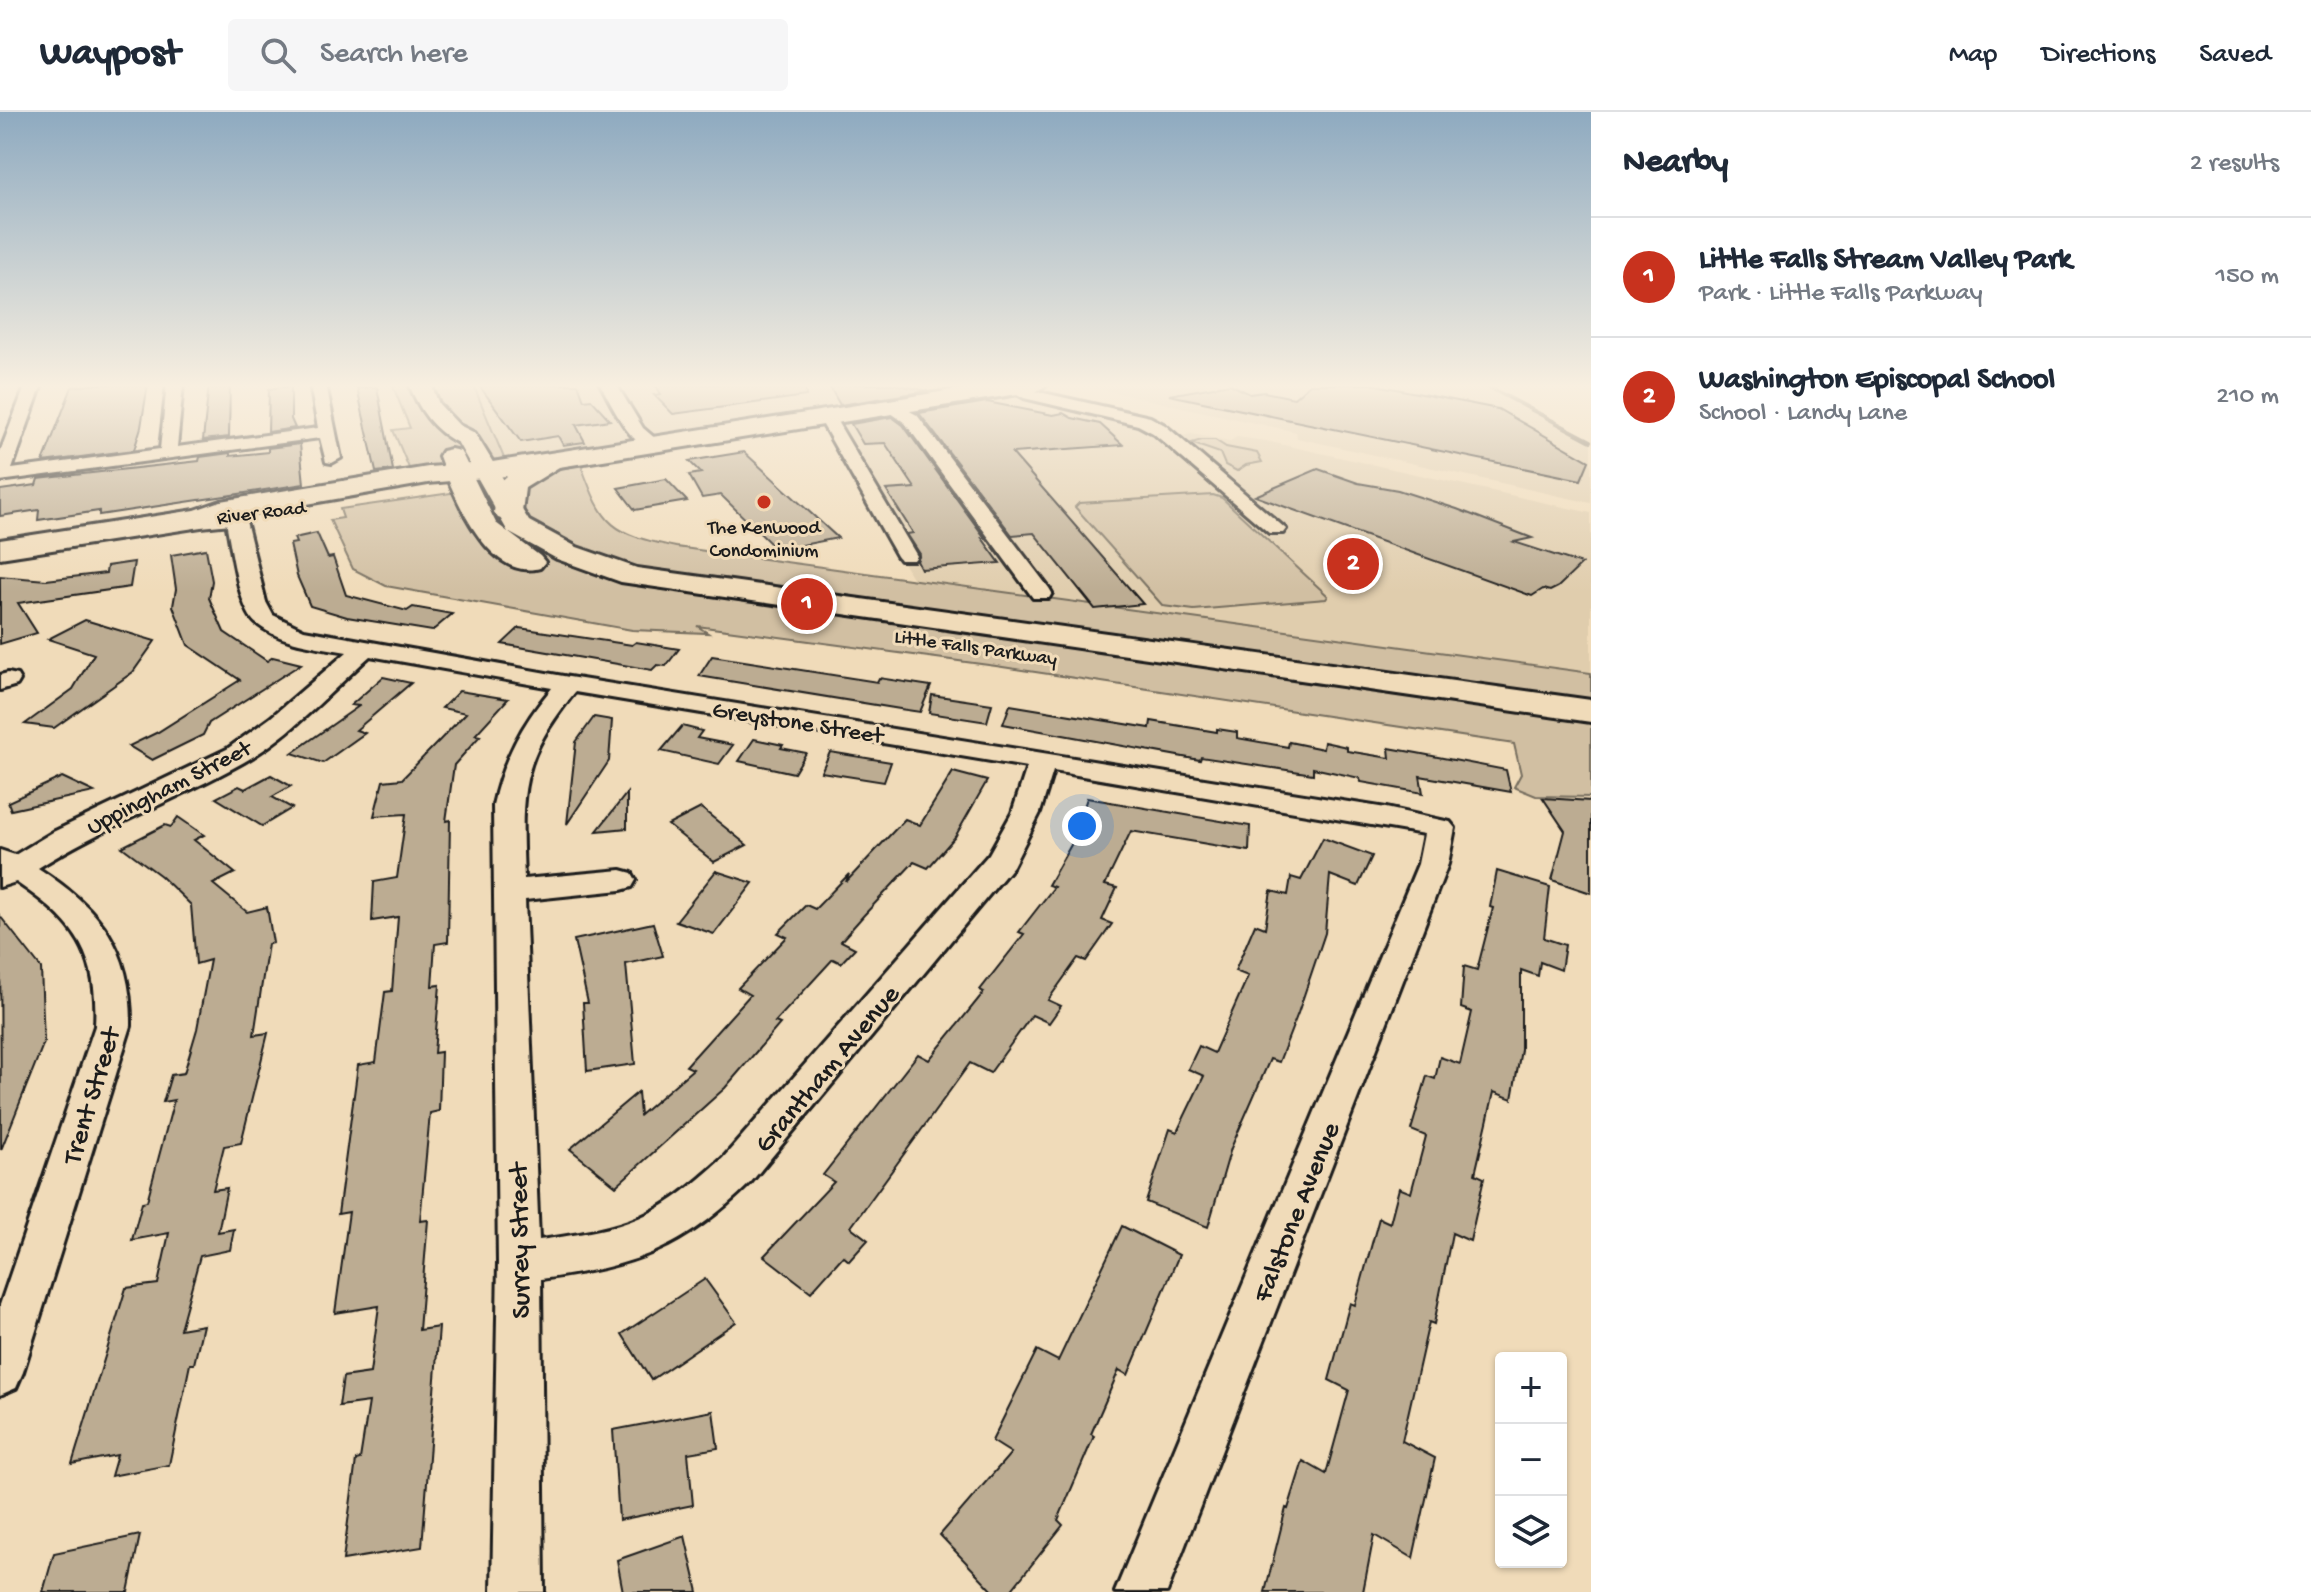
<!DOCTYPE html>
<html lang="en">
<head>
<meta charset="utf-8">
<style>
  body { margin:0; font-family:"Gochi Hand",sans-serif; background:#f6f6f7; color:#1f2937 }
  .controls { position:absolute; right:24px; bottom:24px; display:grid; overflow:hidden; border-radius:8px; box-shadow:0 2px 6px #0004 }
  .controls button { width:72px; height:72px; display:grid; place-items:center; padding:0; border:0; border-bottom:2px solid #e0e1e3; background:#fff; color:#1f2937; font:40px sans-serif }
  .you { position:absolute; left:1082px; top:714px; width:28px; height:28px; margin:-20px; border:6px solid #fff; border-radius:50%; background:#1a73e8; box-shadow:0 0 0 12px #1a73e833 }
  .badge { display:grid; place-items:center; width:52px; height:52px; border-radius:50%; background:#c8321e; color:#fff; font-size:26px; font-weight:700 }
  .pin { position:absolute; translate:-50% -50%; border:4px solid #fff; box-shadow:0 2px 8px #0006 }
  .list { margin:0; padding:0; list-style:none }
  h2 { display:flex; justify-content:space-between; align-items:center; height:104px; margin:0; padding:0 32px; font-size:34px }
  h2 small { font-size:26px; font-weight:400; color:#747a83 }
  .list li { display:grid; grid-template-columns:52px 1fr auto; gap:24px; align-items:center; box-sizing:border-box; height:120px; padding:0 32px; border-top:2px solid #e0e1e3 }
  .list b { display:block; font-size:30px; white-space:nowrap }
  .list p { margin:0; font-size:26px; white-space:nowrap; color:#747a83 }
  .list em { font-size:26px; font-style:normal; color:#747a83 }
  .icon { flex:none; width:44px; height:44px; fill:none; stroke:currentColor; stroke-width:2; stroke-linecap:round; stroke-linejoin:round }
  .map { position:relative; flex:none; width:1591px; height:1480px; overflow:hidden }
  header { display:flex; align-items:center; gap:48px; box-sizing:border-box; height:112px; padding:0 40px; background:#fff; border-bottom:2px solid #e0e1e3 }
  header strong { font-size:38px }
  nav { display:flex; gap:44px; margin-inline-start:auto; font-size:28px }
  .search { width:560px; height:72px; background:#f6f6f7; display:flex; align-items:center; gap:20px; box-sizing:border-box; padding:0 28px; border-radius:8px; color:#747a83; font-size:30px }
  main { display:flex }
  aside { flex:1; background:#fff }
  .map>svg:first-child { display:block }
  .built { fill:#e0cdad }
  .green { fill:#d1bfa2; stroke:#766e5f; stroke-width:2 }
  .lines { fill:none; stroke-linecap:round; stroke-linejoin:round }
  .stream { stroke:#6f685a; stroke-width:4 }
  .building { fill:#bcac92; stroke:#1c1c1c; stroke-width:2 }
  .street-casing { stroke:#1c1c1c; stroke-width:6 }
  .secondary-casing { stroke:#1c1c1c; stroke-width:6 }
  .primary-casing { stroke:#1c1c1c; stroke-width:6 }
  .street { fill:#f0dbb9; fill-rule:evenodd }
  .secondary { fill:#f0dbb9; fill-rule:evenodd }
  .primary { fill:#f0dbb9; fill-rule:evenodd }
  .poi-dot { fill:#c8321e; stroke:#f0dbb9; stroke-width:3 }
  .labels { text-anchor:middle; stroke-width:6; stroke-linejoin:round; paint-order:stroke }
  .far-street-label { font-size:20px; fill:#1c1c1c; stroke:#f0dbb9 }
  .far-poi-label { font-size:20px; fill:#1c1c1c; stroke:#f0dbb9 }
  .street-label { font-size:24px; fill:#1c1c1c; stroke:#f0dbb9 }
  .near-street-label { font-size:28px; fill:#1c1c1c; stroke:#f0dbb9 }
</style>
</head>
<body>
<header>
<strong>Waypost</strong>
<div class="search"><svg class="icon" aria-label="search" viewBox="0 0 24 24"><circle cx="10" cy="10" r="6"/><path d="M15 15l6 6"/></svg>Search here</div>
<nav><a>Map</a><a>Directions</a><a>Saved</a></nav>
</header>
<main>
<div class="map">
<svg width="1591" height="1480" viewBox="0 0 1591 1480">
  <rect width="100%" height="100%" fill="#f0dbb9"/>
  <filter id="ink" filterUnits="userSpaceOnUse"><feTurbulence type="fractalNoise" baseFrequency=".0125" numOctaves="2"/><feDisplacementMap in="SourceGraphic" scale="16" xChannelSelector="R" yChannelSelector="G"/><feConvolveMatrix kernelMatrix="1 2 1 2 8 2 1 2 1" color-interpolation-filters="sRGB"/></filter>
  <g filter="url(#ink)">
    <g class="built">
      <polygon points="473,272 979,272 504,346"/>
      <polygon points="1483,272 1591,329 1591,391 1297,326 1296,320 1081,273"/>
      <polygon points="1018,284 1110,305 1145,317 1183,344 1228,391 1253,387 1232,365 1226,365 1185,332 1182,324 1191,322 1230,329 1237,325 1266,329 1591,401 1591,561 914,469 822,314"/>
    </g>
    <g class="green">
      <polygon points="392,272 473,272 504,346 411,361 393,318 410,316"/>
      <polygon points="1202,328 1215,328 1226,335 1257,341 1262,350 1246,353 1237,359 1225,353 1220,341 1191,331"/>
      <path d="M581,353C604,416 611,421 676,435L1591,561V685L1536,684L1514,675L1521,662L1514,632L996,554L697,514L708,521L632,518L386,474L353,457L330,408L343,406L340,397L513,372L533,362Z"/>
      <polygon points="1213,383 1222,386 1328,484 1326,487 1194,498 1163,494 1075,395 1079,391"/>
    </g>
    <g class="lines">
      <polyline class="stream" points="1483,272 1591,329"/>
    </g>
    <g class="building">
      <polygon points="100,272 148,272 141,315 134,338 43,350 72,275"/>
      <polygon points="209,272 230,272 229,325 203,328"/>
      <polygon points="478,272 578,272 584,288 591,287 610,308 576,313 585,330 563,333 558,324 521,330"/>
      <polygon points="655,272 805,272 806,284 673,302 654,283 661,282"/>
      <polygon points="828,272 894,272 928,279 840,293"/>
      <polygon points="1230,272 1250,282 1264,280 1294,286 1310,272 1371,272 1498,297 1589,349 1581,368 1169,283"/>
      <polygon points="291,274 291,307 295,316 268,320 269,277"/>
      <polygon points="377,275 393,358 376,360 357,276"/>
      <polygon points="987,290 1053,303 1063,301 1072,306 1100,312 1123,333 1012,341 1143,492 1095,497 1034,421 1012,423 919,301"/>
      <polygon points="892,305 903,313 985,426 982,426 1000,451 921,457 917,449 920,442 907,422 913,421 886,378 915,376 885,331 863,332 851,312"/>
      <polygon points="300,332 304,372 99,403 99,399 38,408 39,398 0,404 0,378 36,373 38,367 199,349 200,345 230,341 230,344 268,340 268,336"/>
      <polygon points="744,340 838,426 777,438 721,383 702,386 689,363 701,361 689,349"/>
      <polygon points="1318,357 1358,371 1398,378 1457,397 1532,426 1514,430 1582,452 1558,475 1550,479 1543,477 1532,484 1255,384"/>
      <polygon points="666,367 687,389 635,398 618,376"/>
      <polygon points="317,421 328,446 333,445 346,483 407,499 413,495 452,502 432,519 347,505 310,494 297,464 290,432 296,431 294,426"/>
      <polygon points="206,437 212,469 209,486 224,520 267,549 273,545 301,552 209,611 203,623 152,648 129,634 158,620 240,568 188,533 173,494 176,477 171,443"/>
      <polygon points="134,450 130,475 18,491 37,521 0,532 0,464 46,468 106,461 107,454"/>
      <polygon points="85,508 155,529 133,560 54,616 25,612 73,577 94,542 48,527"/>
      <polygon points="519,516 632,533 636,530 679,537 666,554 657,553 652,558 502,532"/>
      <polygon points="712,544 877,570 879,566 931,574 920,600 900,597 699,564"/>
      <polygon points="383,565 411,571 356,618 365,621 323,651 292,641 359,594 351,593"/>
      <polygon points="459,579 508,587 475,623 480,624 454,653 446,709 450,708 448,830 435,832 432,874 440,873 434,941 441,940 439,999 430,1001 420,1109 428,1108 419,1218 439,1215 422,1435 343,1448 356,1348 360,1347 369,1290 339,1294 343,1265 370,1261 379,1194 335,1201 349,1100 338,1102 358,953 376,950 385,880 392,879 398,805 372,809 374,770 397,766 406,702 374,704 383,669 402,667 466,601 442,596"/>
      <polygon points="932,583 992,592 987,610 929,601"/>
      <polygon points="1010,593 1150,616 1151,609 1217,620 1217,617 1237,620 1237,626 1288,635 1289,630 1323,637 1324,630 1347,635 1347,639 1390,646 1389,636 1417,641 1506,658 1511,680 1420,664 1423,681 1361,670 1360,666 1313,656 1313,662 1201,645 1200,648 1003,612"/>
      <polygon points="594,605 612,608 609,649 567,712 576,630"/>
      <polygon points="682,614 702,619 697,626 733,633 719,652 661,639"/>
      <polygon points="754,627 783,633 781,636 806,641 794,661 739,649"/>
      <polygon points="830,640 891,650 884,670 821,660"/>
      <polygon points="953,660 987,669 955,725 928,756 914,750 864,803 841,829 855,836 841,851 833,847 775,910 780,912 725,976 616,1074 570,1037 638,980 640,1003 693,957 686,954 750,883 738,876 787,825 778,821 806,793 815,797 849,762 846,770 905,707 920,713"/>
      <polygon points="271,663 291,674 272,685 292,696 262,714 216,686 239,674 245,677"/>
      <polygon points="62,665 94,680 11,698 8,690"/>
      <polygon points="627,681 627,716 597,719"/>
      <polygon points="1087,686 1250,714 1249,739 1131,719 1105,773 1117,776 1102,808 1112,812 1086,849 1078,846 1048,888 1061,894 1049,911 1032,903 990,961 970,951 851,1115 868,1128 849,1149 843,1144 811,1180 764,1144 834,1070 823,1063 918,942 929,948 984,880 980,878 1024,822 1019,820 1054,775 1048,773 1072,731"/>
      <polygon points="1543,686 1591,689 1591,781 1552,768 1565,719"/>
      <polygon points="701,696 747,733 714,750 668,713"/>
      <polygon points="178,705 204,723 194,728 235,761 213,772 247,800 267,795 273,831 268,832 254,923 268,921 241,1031 224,1034 213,1078 227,1076 218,1120 234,1117 230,1138 200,1144 180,1217 203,1213 194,1252 190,1252 169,1353 111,1364 117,1343 72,1352 126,1176 158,1172 169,1121 132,1128 142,1090 147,1089 174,988 163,990 171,963 184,961 197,917 210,848 196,852 191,793 161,764 122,735 165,713 171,715"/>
      <polygon points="1323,726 1372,744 1358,774 1330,763 1325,821 1298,901 1279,950 1270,947 1231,1036 1208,1115 1146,1090 1170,1017 1177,1020 1204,964 1188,957 1199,934 1214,941 1248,864 1235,859 1255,812 1265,816 1271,779 1288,783 1291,765 1301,768"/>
      <polygon points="716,759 753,771 714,822 676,809"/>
      <polygon points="1497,759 1550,775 1544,826 1565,833 1561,858 1540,850 1538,864 1521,858 1521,938 1512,987 1494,980 1475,1062 1484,1066 1470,1129 1452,1121 1434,1212 1429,1210 1402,1329 1435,1346 1413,1446 1374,1423 1363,1480 1265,1480 1286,1396 1288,1397 1303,1349 1326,1362 1349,1278 1329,1268 1350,1191 1355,1193 1379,1106 1390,1111 1399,1076 1411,1081 1426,1024 1411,1018 1427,964 1435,967 1440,945 1460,952 1472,900 1461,896 1464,854 1477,858 1493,796 1490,795"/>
      <polygon points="0,804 41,856 44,930 1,1038"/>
      <polygon points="653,811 663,844 626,852 635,952 587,959 583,891 588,891 574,828"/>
      <polygon points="1122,1114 1179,1143 1128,1263 1119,1258 1091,1322 1094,1324 1058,1408 1063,1413 1010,1480 994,1480 940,1423 1011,1341 992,1329 1037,1238 1058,1249"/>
      <polygon points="705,1167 736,1210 651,1268 622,1222"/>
      <polygon points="713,1299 718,1336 688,1341 693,1393 619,1408 613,1318"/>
      <polygon points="140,1423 128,1480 43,1480 54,1441"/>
      <polygon points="685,1424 698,1480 623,1480 617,1448"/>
    </g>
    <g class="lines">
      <g class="street-casing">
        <g id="street">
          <polygon points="26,272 42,272 12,357 160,337 167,272 183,272 177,335 318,316 310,272 326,272 341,346 332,351 326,350 320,326 0,369 0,340"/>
          <path d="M600,272H616L643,316L663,333L660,337C633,343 612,292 600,272Z"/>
          <polygon points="1018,272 1035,279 1150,305 1165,313 1286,417 1283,421 1269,421 1153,321 1138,313 1024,286 1006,276 1008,273"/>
          <polygon points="893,290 917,303 1049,476 1052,481 1049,486 1033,486 905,311 887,298 887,292"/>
          <polygon points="827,301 835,306 917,444 914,448 900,448 897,444 819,306"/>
          <path d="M235,399L245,405L266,490L273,503L304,518L569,565L1386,696L1450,710L1455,716L1448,752L1167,1480H1115L1418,752L1424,722L1053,659L1040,701L1013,754L751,1070C682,1138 635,1154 541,1167L544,1480H492L498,1151L493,693C503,647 522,612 552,576L370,544C331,579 291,624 244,650C176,688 103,715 38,756C101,797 132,837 131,914L23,1260L16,1276L0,1283V1193L95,914C99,841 75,810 16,770L0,775V738L15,743L53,720L227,637L270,606L347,540C317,534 282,532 257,512C238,498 231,430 225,405ZM575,580L1027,655L1012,701L989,742L723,1046C656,1108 628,1116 539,1128L525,788L621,778L632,775L636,768L632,761L621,758L524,767C521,681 518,650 575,580Z"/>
          <polygon points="8,561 17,563 20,568 17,573 0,578 0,563"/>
        </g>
      </g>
      <g class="secondary-casing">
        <g id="secondary">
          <path d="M409,272H431L439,292L459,313L475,321L529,409L577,435L637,456L1591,588V610L621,470L557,447L508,420L458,331C433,318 419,298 409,272Z"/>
          <path d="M451,337L460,339L463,344L496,411L540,444L545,450L540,456C487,470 453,381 439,344L442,339Z"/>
        </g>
      </g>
      <g class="primary-casing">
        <polygon id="primary" points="991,272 1048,272 1037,279 559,355 525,376 522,400 518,406 508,409 498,406 494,400 498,372 507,364 428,371 244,403 241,411 201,415 0,446 0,428 195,398 221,389 428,355 486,351"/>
      </g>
      <use href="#street" class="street"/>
      <use href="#secondary" class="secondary"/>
      <use href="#primary" class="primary"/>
    </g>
  </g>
  <linearGradient id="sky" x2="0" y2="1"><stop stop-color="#8eaac0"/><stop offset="0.57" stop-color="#f8efe0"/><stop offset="1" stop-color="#f8efe0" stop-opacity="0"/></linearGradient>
  <rect width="1591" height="480" fill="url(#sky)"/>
  <circle class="poi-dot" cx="764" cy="390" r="8"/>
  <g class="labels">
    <g class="far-street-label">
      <text transform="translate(261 399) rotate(-7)" y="7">River Road</text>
      <text transform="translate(976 534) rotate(8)" y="7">Little Falls Parkway</text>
    </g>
    <g class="far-poi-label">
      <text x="764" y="421">The Kenwood<tspan x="764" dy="23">Condominium</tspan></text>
    </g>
    <g class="street-label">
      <text transform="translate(798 609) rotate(9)" y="8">Greystone Street</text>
      <text transform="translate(168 674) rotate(-27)" y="8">Uppingham Street</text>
    </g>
    <g class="near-street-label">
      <text transform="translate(825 955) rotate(-50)" y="10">Grantham Avenue</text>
      <text transform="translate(89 983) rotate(-73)" y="10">Trent Street</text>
      <text transform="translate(1294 1099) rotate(-68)" y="10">Falstone Avenue</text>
      <text transform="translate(517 1129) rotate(-91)" y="10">Surrey Street</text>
    </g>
  </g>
</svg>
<div class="controls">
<button>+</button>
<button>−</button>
<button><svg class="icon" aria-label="layers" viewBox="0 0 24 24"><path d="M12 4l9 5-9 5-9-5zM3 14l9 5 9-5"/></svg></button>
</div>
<div class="you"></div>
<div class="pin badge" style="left:807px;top:492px">1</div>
<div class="pin badge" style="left:1353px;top:452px">2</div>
</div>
<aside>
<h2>Nearby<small>2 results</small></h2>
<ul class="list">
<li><span class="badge">1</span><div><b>Little Falls Stream Valley Park</b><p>Park · Little Falls Parkway</p></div><em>150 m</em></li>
<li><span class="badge">2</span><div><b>Washington Episcopal School</b><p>School · Landy Lane</p></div><em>210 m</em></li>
</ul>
</aside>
</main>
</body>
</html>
